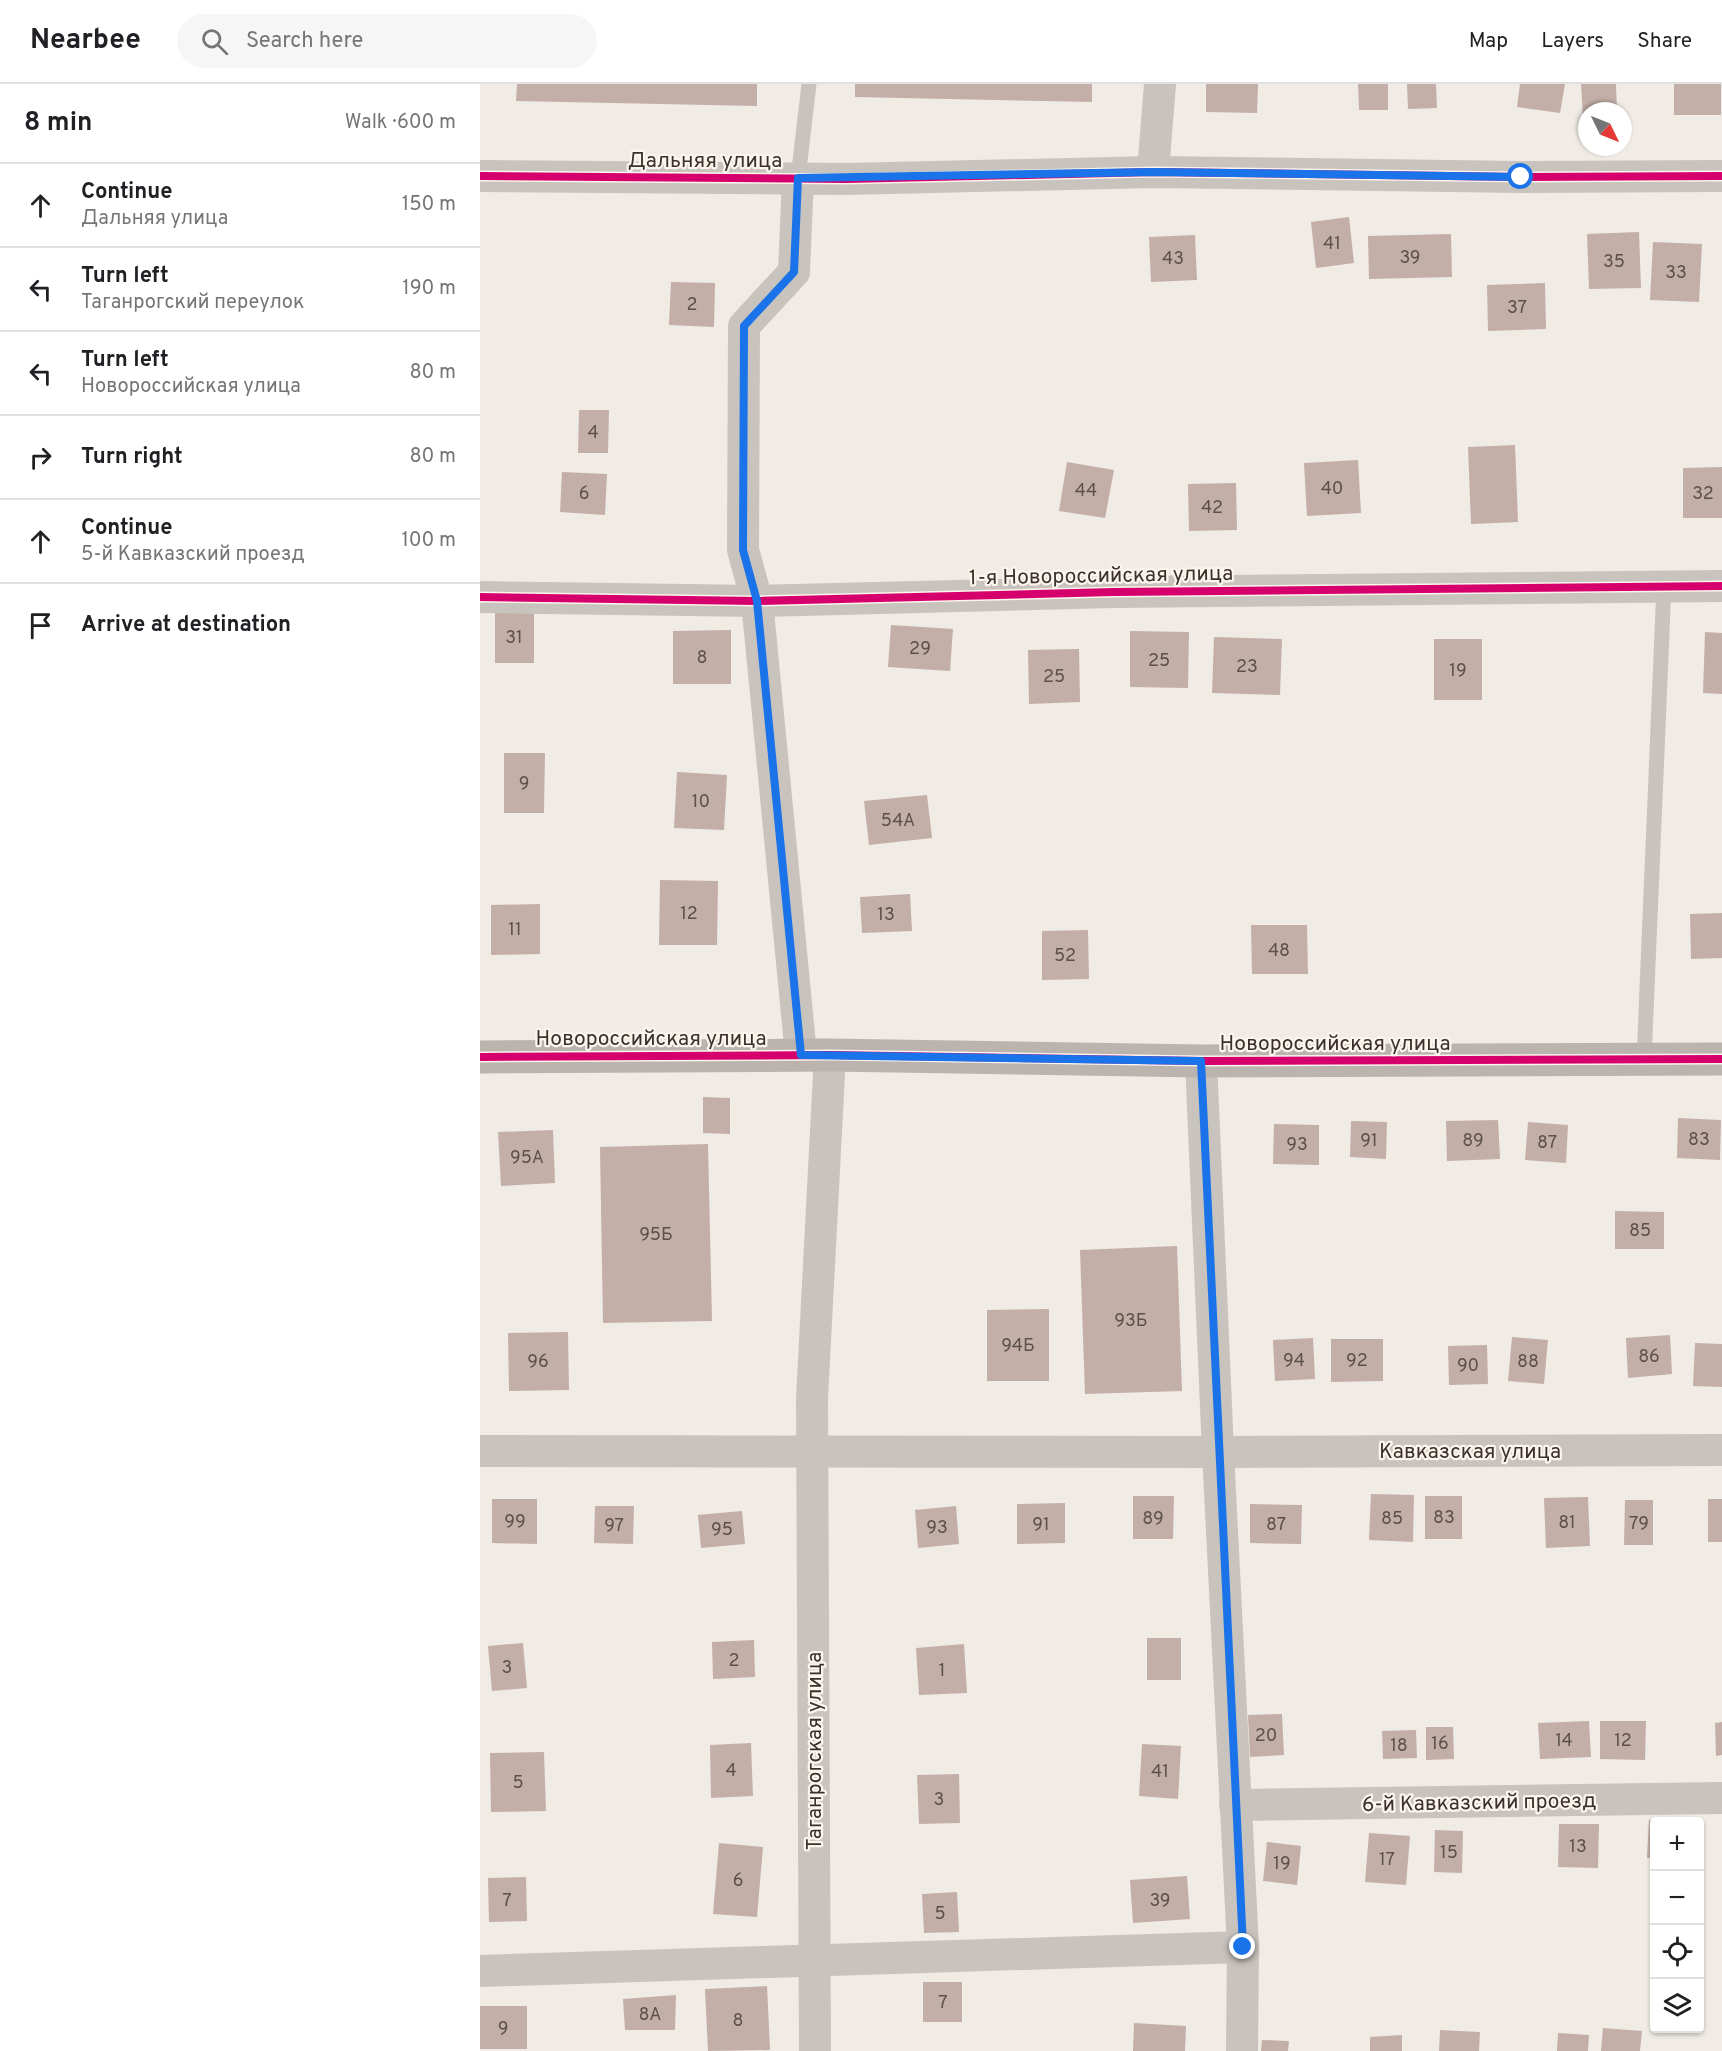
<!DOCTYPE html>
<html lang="en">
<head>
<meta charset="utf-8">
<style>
  body { margin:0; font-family:Overpass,sans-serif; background:#f6f6f6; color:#202124 }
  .controls { position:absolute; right:18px; bottom:18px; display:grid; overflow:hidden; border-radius:6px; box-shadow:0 2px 4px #0004 }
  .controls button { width:54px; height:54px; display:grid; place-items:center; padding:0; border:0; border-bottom:2px solid #e0e0e0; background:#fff; color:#202124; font:30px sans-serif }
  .compass { position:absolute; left:1098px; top:18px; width:54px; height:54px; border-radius:50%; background:#fff; box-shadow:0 2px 4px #0004; rotate:133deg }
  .stop { position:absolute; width:18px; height:18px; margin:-14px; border:4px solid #1a73e8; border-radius:50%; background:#fff }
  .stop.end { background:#1a73e8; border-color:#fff; box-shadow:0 2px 6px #0008 }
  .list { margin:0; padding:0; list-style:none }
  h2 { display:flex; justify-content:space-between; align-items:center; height:78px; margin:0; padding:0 24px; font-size:26px }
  h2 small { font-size:20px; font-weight:400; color:#757577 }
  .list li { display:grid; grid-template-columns:39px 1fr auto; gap:18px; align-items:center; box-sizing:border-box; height:84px; padding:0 24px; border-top:2px solid #e0e0e0 }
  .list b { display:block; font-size:22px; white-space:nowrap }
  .list p { margin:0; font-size:20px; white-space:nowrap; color:#757577 }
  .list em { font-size:20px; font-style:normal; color:#757577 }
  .icon { flex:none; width:33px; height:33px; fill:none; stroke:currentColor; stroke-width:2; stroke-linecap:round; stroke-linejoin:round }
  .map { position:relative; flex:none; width:1242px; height:1967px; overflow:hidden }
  header { display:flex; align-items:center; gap:36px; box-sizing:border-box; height:84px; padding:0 30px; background:#fff; border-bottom:2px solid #e0e0e0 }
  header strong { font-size:28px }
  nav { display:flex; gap:33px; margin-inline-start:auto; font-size:21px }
  .search { width:420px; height:54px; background:#f6f6f6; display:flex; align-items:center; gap:15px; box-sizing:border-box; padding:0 21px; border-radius:33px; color:#757577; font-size:22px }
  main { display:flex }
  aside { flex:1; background:#fff }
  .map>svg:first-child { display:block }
  .building { fill:#c3afa7 }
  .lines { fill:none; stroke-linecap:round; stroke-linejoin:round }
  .lane { stroke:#c9c3be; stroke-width:15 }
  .street { stroke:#c9c3be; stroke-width:32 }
  .secondary { stroke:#bab3ae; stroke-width:33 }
  .cycleway-casing { stroke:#fbf5ee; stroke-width:11 }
  .cycleway { stroke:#d6006c; stroke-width:8 }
  .route { stroke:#1a73e8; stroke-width:8 }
  .labels { text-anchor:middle; stroke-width:4.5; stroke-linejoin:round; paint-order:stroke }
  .number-label { font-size:18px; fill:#5d504a }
  .street-label { font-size:21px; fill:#3b302b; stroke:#fbf5ee }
</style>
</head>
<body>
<header>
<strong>Nearbee</strong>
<div class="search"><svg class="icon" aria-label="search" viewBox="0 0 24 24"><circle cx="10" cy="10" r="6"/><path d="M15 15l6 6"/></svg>Search here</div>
<nav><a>Map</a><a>Layers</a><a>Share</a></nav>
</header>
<main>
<aside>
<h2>8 min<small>Walk · 600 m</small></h2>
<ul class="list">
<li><svg class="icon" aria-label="ahead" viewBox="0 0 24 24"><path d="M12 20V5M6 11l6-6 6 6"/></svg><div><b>Continue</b><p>Дальняя улица</p></div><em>150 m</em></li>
<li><svg class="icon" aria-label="left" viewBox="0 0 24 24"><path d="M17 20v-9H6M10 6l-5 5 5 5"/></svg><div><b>Turn left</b><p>Таганрогский переулок</p></div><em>190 m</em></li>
<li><svg class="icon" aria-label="left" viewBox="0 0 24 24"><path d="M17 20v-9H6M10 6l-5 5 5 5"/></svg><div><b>Turn left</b><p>Новороссийская улица</p></div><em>80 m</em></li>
<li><svg class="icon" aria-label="right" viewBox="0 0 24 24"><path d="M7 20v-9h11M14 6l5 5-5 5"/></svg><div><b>Turn right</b></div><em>80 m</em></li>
<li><svg class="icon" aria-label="ahead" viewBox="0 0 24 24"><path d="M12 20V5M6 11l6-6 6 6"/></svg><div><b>Continue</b><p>5-й Кавказский проезд</p></div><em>100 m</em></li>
<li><svg class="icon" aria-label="arrive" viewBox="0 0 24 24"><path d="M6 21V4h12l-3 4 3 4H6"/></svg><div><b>Arrive at destination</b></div></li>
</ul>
</aside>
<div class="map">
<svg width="1242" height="1967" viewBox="0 0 1242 1967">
  <rect width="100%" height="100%" fill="#f0ebe5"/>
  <g class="building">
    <polygon points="37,0 277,0 277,22 36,17"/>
    <polygon points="375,0 612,0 612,18 375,13"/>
    <polygon points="726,0 778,0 777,29 726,28"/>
    <polygon points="878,0 908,0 908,26 879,26"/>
    <polygon points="927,0 956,0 957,24 928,25"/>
    <polygon points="1040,0 1085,0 1080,29 1037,23"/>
    <polygon points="1101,0 1136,0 1137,27 1107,27 1107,34 1103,34"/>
    <rect x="1194" y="0" width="47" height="31"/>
    <polygon points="869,133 874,179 836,184 831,138"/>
    <polygon points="1159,148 1161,204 1109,205 1107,150"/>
    <polygon points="971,150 972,193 889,195 888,152"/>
    <polygon points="715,151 717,196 671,198 669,153"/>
    <polygon points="1173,158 1222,160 1219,218 1170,216"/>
    <polygon points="191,198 235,199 234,243 189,241"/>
    <polygon points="1065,199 1066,245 1008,247 1007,201"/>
    <polygon points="99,326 129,326 128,369 98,369"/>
    <polygon points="1035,361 1038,438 991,440 988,363"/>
    <polygon points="878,376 881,429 827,432 824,379"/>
    <polygon points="587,378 634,386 625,434 579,427"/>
    <polygon points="1242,383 1242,434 1203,434 1203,384"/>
    <polygon points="82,388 127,390 125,431 80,428"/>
    <polygon points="756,399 757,446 709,447 708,400"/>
    <rect x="15" y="527" width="39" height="52"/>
    <polygon points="411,541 473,545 470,587 408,583"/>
    <polygon points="251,546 251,600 193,600 193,547"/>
    <polygon points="650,547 709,548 708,604 650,603"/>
    <polygon points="1225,548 1242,549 1242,610 1223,609"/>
    <polygon points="734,553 802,555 800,611 732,609"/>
    <rect x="954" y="555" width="48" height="61"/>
    <polygon points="599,565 600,618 549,620 548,566"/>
    <polygon points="24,669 65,669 64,729 24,729"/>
    <polygon points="197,688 247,691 244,746 194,744"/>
    <polygon points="447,711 452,754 389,761 384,717"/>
    <polygon points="180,796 238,797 237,861 179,861"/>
    <polygon points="430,810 432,847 382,849 380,813"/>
    <polygon points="60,820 60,870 11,871 11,821"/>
    <polygon points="1242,829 1242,874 1211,875 1210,830"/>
    <polygon points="771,841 827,841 828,890 772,890"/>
    <polygon points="608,846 609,895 562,896 562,847"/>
    <polygon points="223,1013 250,1014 250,1050 223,1049"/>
    <polygon points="1198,1034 1241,1036 1240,1076 1197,1074"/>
    <polygon points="1018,1036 1020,1075 967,1077 966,1037"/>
    <polygon points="871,1037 907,1038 906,1075 870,1073"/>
    <polygon points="1048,1038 1088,1041 1086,1079 1045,1076"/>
    <polygon points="794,1040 839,1041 839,1081 793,1080"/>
    <polygon points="73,1046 75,1099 21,1102 18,1048"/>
    <polygon points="228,1060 232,1237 123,1239 120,1063"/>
    <polygon points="1135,1127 1184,1128 1184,1165 1135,1165"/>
    <polygon points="697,1162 702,1307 605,1310 600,1166"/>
    <polygon points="569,1225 569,1297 507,1297 507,1226"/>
    <polygon points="88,1248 89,1306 29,1307 28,1249"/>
    <polygon points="1190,1251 1192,1290 1148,1294 1146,1254"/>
    <polygon points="1032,1253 1068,1256 1064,1300 1028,1297"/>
    <polygon points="833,1254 835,1295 795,1297 793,1256"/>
    <polygon points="851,1255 903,1255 903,1297 851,1298"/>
    <polygon points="1215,1259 1242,1260 1242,1303 1213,1302"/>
    <polygon points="1007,1261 1008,1300 969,1301 968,1262"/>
    <polygon points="891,1410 934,1411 933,1458 889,1456"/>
    <polygon points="653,1412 694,1412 693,1455 653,1455"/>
    <rect x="945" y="1412" width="37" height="43"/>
    <polygon points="1108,1413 1110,1462 1066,1464 1064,1414"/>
    <polygon points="12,1415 57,1415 57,1460 12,1459"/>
    <rect x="1228" y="1415" width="14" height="43"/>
    <polygon points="1145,1416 1173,1416 1173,1461 1144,1461"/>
    <polygon points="585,1419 585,1459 537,1460 537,1420"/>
    <polygon points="770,1420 822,1421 821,1460 770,1459"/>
    <polygon points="115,1422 154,1422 153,1460 114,1459"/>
    <polygon points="476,1422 479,1460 438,1464 435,1426"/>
    <polygon points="262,1427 265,1460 221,1464 218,1431"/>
    <rect x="667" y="1554" width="34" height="42"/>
    <polygon points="274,1556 275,1593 233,1595 232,1558"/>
    <polygon points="43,1559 47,1604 12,1607 8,1562"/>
    <polygon points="484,1560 487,1609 439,1611 436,1564"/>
    <polygon points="802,1630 804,1671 770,1673 768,1631"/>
    <polygon points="1109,1637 1111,1673 1060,1675 1058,1639"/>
    <polygon points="1120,1637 1166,1637 1165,1676 1120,1675"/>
    <polygon points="1242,1638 1242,1671 1236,1672 1235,1639"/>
    <polygon points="946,1643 973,1643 974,1675 946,1676"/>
    <polygon points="936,1646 937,1674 903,1675 902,1647"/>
    <polygon points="271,1659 273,1712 231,1714 230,1661"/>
    <polygon points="662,1660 701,1662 698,1715 659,1712"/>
    <polygon points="64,1668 66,1727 11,1728 10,1669"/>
    <polygon points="479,1690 480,1739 439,1740 437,1691"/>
    <polygon points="1169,1736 1174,1736 1174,1774 1167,1774"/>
    <polygon points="1079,1740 1119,1740 1118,1784 1078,1783"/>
    <polygon points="955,1746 983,1747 982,1789 954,1788"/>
    <polygon points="889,1749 930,1752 926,1801 885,1798"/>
    <polygon points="787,1758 821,1762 817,1801 783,1797"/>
    <polygon points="239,1759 283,1763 277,1833 233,1830"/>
    <polygon points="707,1792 710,1835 653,1839 650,1796"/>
    <polygon points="46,1793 47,1837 9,1838 8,1794"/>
    <polygon points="477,1808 479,1848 444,1849 442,1810"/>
    <rect x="443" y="1898" width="39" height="40"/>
    <polygon points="287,1902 290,1966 228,1967 225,1905"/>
    <polygon points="196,1911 195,1946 145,1946 143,1915"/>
    <rect x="0" y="1922" width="47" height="43"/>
    <polygon points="654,1939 706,1942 705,1967 653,1967"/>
    <polygon points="1123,1944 1162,1947 1160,1967 1121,1967"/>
    <polygon points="960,1946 1000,1948 999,1967 959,1967"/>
    <polygon points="1078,1949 1109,1951 1108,1967 1077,1967"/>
    <polygon points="922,1951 922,1967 890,1967 890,1953"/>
    <polygon points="782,1956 809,1957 808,1967 781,1967"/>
  </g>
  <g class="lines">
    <g class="lane">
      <polyline points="318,94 329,0"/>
      <polyline points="1164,976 1184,501"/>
    </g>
    <g class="street">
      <polyline points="673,88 680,0"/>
      <polyline points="0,92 367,95 673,88 1041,93 1242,92"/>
      <polyline points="318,94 314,188 264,242 263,466 277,517 321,971"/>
      <polyline points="0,513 277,517 634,508 1242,502"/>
      <polyline points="721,977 738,1368 763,1863 762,1967"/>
      <polyline points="0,1367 738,1368 1242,1366"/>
      <polyline points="755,1721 1242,1714"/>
      <polyline points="0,1887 763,1863"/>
      <polyline points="335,1967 332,1314 350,971"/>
    </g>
    <polyline class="secondary" points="0,973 350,971 721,977 1242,975"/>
    <g class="cycleway-casing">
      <g id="cycleway">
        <polyline points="0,92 367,95 673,88 1041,93 1242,92"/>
        <polyline points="0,513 277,517 634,508 1242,502"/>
        <polyline points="0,973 350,971 721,977 1242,975"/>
      </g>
    </g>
    <use href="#cycleway" class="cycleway"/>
  </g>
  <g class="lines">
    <polyline class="route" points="763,1863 721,977 321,971 277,517 263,466 264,242 314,188 318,94 673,88 1041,93"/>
  </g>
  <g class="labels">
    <g class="number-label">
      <text x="852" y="165">41</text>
      <text x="930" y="179">39</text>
      <text x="693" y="180">43</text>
      <text x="1134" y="183">35</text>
      <text x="1196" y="194">33</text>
      <text x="212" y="226">2</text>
      <text x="1037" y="229">37</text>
      <text x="113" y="354">4</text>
      <text x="852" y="410">40</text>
      <text x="606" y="412">44</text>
      <text x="104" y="415">6</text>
      <text x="1223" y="415">32</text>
      <text x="732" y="429">42</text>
      <text x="34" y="559">31</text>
      <text x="440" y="570">29</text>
      <text x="222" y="579">8</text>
      <text x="679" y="582">25</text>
      <text x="767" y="588">23</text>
      <text x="978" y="592">19</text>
      <text x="574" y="598">25</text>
      <text x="44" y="705">9</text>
      <text x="221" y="723">10</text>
      <text x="418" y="742">54А</text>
      <text x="209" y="835">12</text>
      <text x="406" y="836">13</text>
      <text x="35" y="851">11</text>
      <text x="799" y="872">48</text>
      <text x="585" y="877">52</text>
      <text x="1219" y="1061">83</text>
      <text x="889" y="1062">91</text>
      <text x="993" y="1062">89</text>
      <text x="1067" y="1064">87</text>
      <text x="817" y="1066">93</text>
      <text x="47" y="1079">95А</text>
      <text x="1160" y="1152">85</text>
      <text x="176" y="1156">95Б</text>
      <text x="651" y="1242">93Б</text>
      <text x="538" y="1267">94Б</text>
      <text x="1169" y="1278">86</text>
      <text x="814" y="1282">94</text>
      <text x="877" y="1282">92</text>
      <text x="58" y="1283">96</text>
      <text x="1048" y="1283">88</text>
      <text x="988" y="1287">90</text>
      <text x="964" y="1439">83</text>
      <text x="673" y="1440">89</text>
      <text x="912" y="1440">85</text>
      <text x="35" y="1443">99</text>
      <text x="1087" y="1444">81</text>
      <text x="1159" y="1445">79</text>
      <text x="561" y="1446">91</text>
      <text x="796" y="1446">87</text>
      <text x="134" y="1447">97</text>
      <text x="457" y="1449">93</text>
      <text x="242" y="1451">95</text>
      <text x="254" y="1582">2</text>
      <text x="27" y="1589">3</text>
      <text x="462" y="1592">1</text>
      <text x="786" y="1657">20</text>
      <text x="1084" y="1662">14</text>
      <text x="1143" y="1662">12</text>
      <text x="960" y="1665">16</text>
      <text x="919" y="1667">18</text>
      <text x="251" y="1692">4</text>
      <text x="680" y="1693">41</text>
      <text x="38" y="1704">5</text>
      <text x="459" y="1721">3</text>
      <text x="1098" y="1768">13</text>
      <text x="969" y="1774">15</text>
      <text x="907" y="1781">17</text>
      <text x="802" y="1785">19</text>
      <text x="258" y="1802">6</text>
      <text x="27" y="1822">7</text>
      <text x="680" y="1822">39</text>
      <text x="460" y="1835">5</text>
      <text x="463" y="1924">7</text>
      <text x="170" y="1936">8А</text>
      <text x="258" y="1942">8</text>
      <text x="23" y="1950">9</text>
    </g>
    <g class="street-label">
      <text x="225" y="83">Дальняя улица</text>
      <text transform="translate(621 491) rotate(-1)" y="7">1-я Новороссийская улица</text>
      <text x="171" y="961">Новороссийская улица</text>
      <text x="855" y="966">Новороссийская улица</text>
      <text x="990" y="1374">Кавказская улица</text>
      <text transform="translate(334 1667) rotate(-90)" y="7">Таганрогская улица</text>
      <text transform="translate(999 1718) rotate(-1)" y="7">6-й Кавказский проезд</text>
    </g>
  </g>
</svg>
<div class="controls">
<button>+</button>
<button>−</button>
<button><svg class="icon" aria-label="locate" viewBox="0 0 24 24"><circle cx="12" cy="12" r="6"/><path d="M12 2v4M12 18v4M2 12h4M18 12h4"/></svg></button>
<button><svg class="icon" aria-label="layers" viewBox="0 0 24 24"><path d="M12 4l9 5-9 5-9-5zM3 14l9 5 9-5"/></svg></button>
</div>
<svg class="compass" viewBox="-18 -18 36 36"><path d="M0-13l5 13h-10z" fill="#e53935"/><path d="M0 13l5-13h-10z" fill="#757577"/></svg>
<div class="stop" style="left:1041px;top:93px"></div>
<div class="stop end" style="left:763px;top:1863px"></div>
</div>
</main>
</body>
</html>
